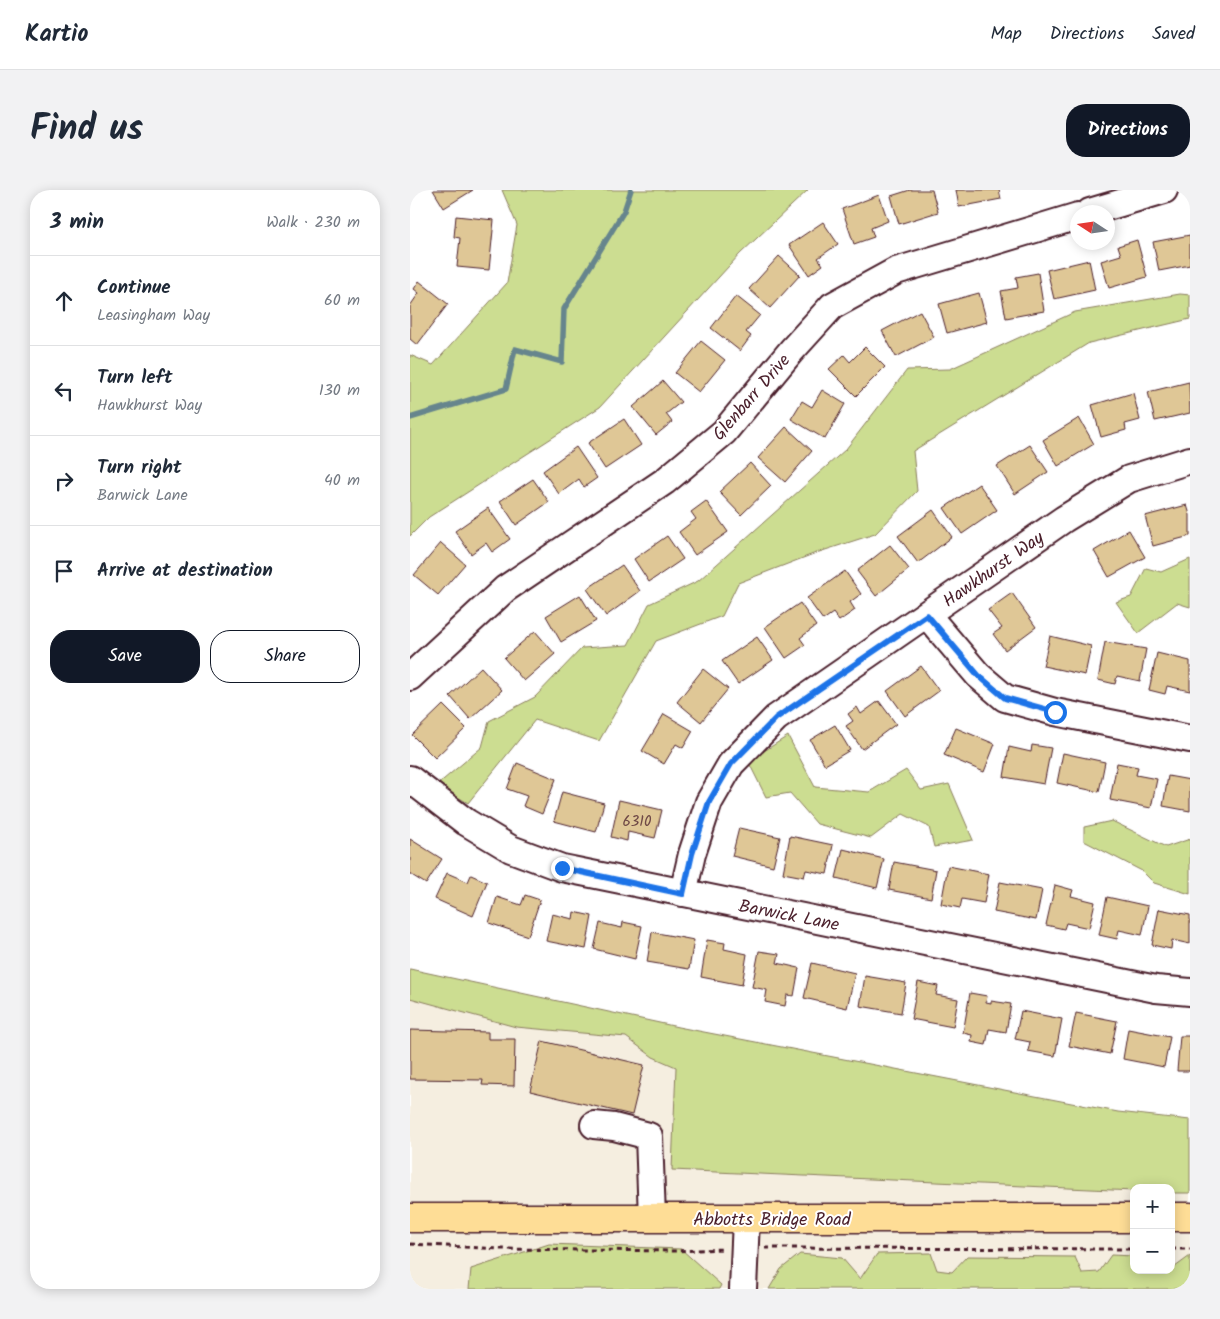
<!DOCTYPE html>
<html lang="en">
<head>
<meta charset="utf-8">
<style>
  body { margin:0; font-family:Kalam,sans-serif; background:#f2f2f3; color:#1f2937 }
  .controls { position:absolute; right:15px; bottom:15px; display:grid; overflow:hidden; border-radius:10px; box-shadow:0 2px 12px #0003 }
  .controls button { width:45px; height:45px; display:grid; place-items:center; padding:0; border:0; border-bottom:1px solid #e0e1e3; background:#fff; color:#1f2937; font:25px sans-serif }
  .compass { position:absolute; left:660px; top:15px; width:45px; height:45px; border-radius:50%; background:#fff; box-shadow:0 2px 12px #0003; rotate:282deg }
  .stop { position:absolute; width:15px; height:15px; margin:-11px; border:4px solid #1a73e8; border-radius:50%; background:#fff }
  .stop.end { background:#1a73e8; border-color:#fff; box-shadow:0 1px 5px #0008 }
  .list { margin:0; padding:0; list-style:none }
  h2 { display:flex; justify-content:space-between; align-items:center; height:65px; margin:0; padding:0 20px; font-size:21px }
  h2 small { font-size:16px; font-weight:400; color:#747a83 }
  .list li { display:grid; grid-template-columns:32px 1fr auto; gap:15px; align-items:center; box-sizing:border-box; height:90px; padding:0 20px; border-top:1px solid #e0e1e3 }
  .list b { display:block; font-size:19px; white-space:nowrap }
  .list p { margin:0; font-size:16px; white-space:nowrap; color:#747a83 }
  .list em { font-size:16px; font-style:normal; color:#747a83 }
  .actions { display:flex; gap:10px; padding:15px 20px }
  .actions a { flex:1; padding:11px 0; border:1px solid #111827; border-radius:20px; text-align:center; font-size:18px; color:#111827 }
  .actions .main { background:#111827; color:#fff }
  .icon { flex:none; width:28px; height:28px; fill:none; stroke:currentColor; stroke-width:2; stroke-linecap:round; stroke-linejoin:round }
  .map { position:relative; flex:none; width:780px; height:1099px; overflow:hidden; border-radius:20px }
  header { display:flex; align-items:center; gap:30px; box-sizing:border-box; height:70px; padding:0 25px; background:#fff; border-bottom:1px solid #e0e1e3 }
  header strong { font-size:24px }
  nav { display:flex; gap:28px; margin-inline-start:auto; font-size:18px }
  .intro { display:flex; align-items:center; justify-content:space-between; box-sizing:border-box; height:120px; padding:0 30px }
  h1 { margin:0; font-size:35px }
  .button { padding:12px 22px; border-radius:20px; background:#111827; color:#fff; font-size:18px; font-weight:700 }
  main { display:flex; gap:30px; padding:0 30px }
  aside { flex:1; background:#fff; border-radius:20px; box-shadow:0 2px 12px #0003 }
  .map>svg:first-child { display:block }
  .built { fill:#f5eee0 }
  .green { fill:#ccdd91; stroke:#8b7e5e }
  .lines { fill:none; stroke-linecap:round; stroke-linejoin:round }
  .stream { stroke:#66858d; stroke-width:5.5 }
  .building { fill:#dfc796; stroke:#4a1f2b }
  .minor-casing { stroke:#4a1f2b; stroke-width:30 }
  .major-casing { stroke:#4a1f2b; stroke-width:31 }
  .path { stroke:#4a1f2b; stroke-width:3; stroke-dasharray:5 4; stroke-linecap:butt }
  .minor { stroke:#fff; stroke-width:26 }
  .major { stroke:#fedd96; stroke-width:28 }
  .route { stroke:#1a73e8; stroke-width:6 }
  .labels { text-anchor:middle; stroke-width:4; stroke-linejoin:round; paint-order:stroke }
  .number-label { font-size:15px; fill:#6f4946 }
  .street-label { font-size:18px; fill:#4a1f2b; stroke:#fff }
</style>
</head>
<body>
<header>
<strong>Kartio</strong>
<nav><a>Map</a><a>Directions</a><a>Saved</a></nav>
</header>
<div class="intro"><h1>Find us</h1><a class="button">Directions</a></div>
<main>
<aside>
<h2>3 min<small>Walk · 230 m</small></h2>
<ul class="list">
<li><svg class="icon" aria-label="ahead" viewBox="0 0 24 24"><path d="M12 20V5M6 11l6-6 6 6"/></svg><div><b>Continue</b><p>Leasingham Way</p></div><em>60 m</em></li>
<li><svg class="icon" aria-label="left" viewBox="0 0 24 24"><path d="M17 20v-9H6M10 6l-5 5 5 5"/></svg><div><b>Turn left</b><p>Hawkhurst Way</p></div><em>130 m</em></li>
<li><svg class="icon" aria-label="right" viewBox="0 0 24 24"><path d="M7 20v-9h11M14 6l5 5-5 5"/></svg><div><b>Turn right</b><p>Barwick Lane</p></div><em>40 m</em></li>
<li><svg class="icon" aria-label="arrive" viewBox="0 0 24 24"><path d="M6 21V4h12l-3 4 3 4H6"/></svg><div><b>Arrive at destination</b></div></li>
</ul>
<div class="actions"><a class="main">Save</a><a>Share</a></div>
</aside>
<div class="map">
<svg width="780" height="1099" viewBox="0 0 780 1099">
  <rect width="100%" height="100%" fill="#fff"/>
  <filter id="ink" filterUnits="userSpaceOnUse"><feTurbulence type="fractalNoise" baseFrequency=".02" numOctaves="2"/><feDisplacementMap in="SourceGraphic" scale="10" xChannelSelector="R" yChannelSelector="G"/><feConvolveMatrix kernelMatrix="1 2 1 2 8 2 1 2 1" color-interpolation-filters="sRGB"/></filter>
  <g filter="url(#ink)">
    <polygon class="built" points="0,808 106,837 216,847 243,867 266,877 263,980 724,1001 724,1080 761,1080 761,1003 780,1003 780,1099 310,1099 311,1095 61,1079 59,1099 0,1099"/>
    <g class="green">
      <polygon points="92,0 398,0 330,64 190,217 19,327 0,346 0,165 23,175 97,93 107,35"/>
      <polygon points="770,104 780,105 780,129 679,153 503,261 507,301 465,344 406,363 328,393 312,426 246,451 189,551 125,530 58,613 27,595 72,557 79,531 125,507 172,458 218,455 239,414 288,391 436,259 497,180 540,179 665,122"/>
      <polygon points="780,369 780,417 767,413 728,443 706,412 721,407 736,378 751,382"/>
      <polygon points="378,546 405,597 459,602 496,580 511,600 539,594 563,650 524,657 519,637 493,624 461,648 407,634 380,603 356,607 338,571"/>
      <polygon points="702,631 756,657 780,649 780,704 744,693 732,681 674,651 674,637"/>
      <polygon points="0,779 268,837 708,922 780,930 780,1003 761,1003 761,998 724,998 724,1001 262,980 266,877 243,867 216,847 106,837 0,808"/>
      <polygon points="139,1054 271,1059 311,1095 309,1099 59,1099 61,1079"/>
      <polygon points="521,1063 527,1080 542,1082 557,1066 665,1067 672,1083 689,1082 701,1065 724,1066 724,1080 761,1080 780,1066 780,1099 359,1099 371,1079 390,1064 432,1068 450,1089 467,1064"/>
    </g>
    <g class="lines">
      <polyline class="stream" points="0,228 96,199 105,159 152,172 154,119 214,21 221,0"/>
    </g>
    <g class="building">
      <polygon points="23,0 63,0 34,18"/>
      <polygon points="500,0 522,0 528,22 489,34 481,6"/>
      <polygon points="546,0 589,0 591,9 549,17"/>
      <polygon points="469,5 478,31 461,38 464,47 444,54 432,19"/>
      <polygon points="46,26 84,30 79,80 47,77 50,48 44,47"/>
      <polygon points="413,32 428,54 408,68 413,75 399,85 379,55"/>
      <polygon points="780,45 780,75 749,81 743,52"/>
      <polygon points="727,50 737,87 699,98 691,71 711,65 708,56"/>
      <polygon points="369,66 390,85 360,118 339,99"/>
      <polygon points="679,70 685,100 644,109 637,80"/>
      <polygon points="628,83 634,121 596,128 591,101 608,98 606,87"/>
      <polygon points="9,91 38,114 7,155 0,149 0,116 9,103 4,99"/>
      <polygon points="569,103 577,132 537,143 529,114"/>
      <polygon points="326,106 350,125 336,142 341,146 330,161 301,138"/>
      <polygon points="510,121 524,147 486,167 472,141"/>
      <polygon points="291,151 315,170 289,202 265,183"/>
      <polygon points="455,157 475,177 446,206 419,179 434,165 440,172"/>
      <polygon points="253,191 271,212 256,224 262,232 246,245 223,217"/>
      <polygon points="779,192 780,223 745,231 738,202"/>
      <polygon points="412,200 435,214 415,249 381,229 392,211 402,217"/>
      <polygon points="723,203 730,230 715,234 716,240 691,247 682,215"/>
      <polygon points="669,228 684,254 648,276 633,250"/>
      <polygon points="214,229 231,255 195,279 178,253"/>
      <polygon points="376,237 402,261 375,292 348,268"/>
      <polygon points="620,255 638,282 605,304 587,276"/>
      <polygon points="166,257 187,288 174,297 169,289 149,304 133,281"/>
      <polygon points="340,273 361,296 331,325 309,302"/>
      <polygon points="123,289 139,312 106,335 90,311"/>
      <polygon points="569,294 587,320 552,344 534,318"/>
      <polygon points="296,311 318,342 285,365 269,342 286,329 281,322"/>
      <polygon points="777,315 780,325 780,346 743,356 735,326"/>
      <polygon points="78,318 100,349 82,362 76,353 61,364 45,341"/>
      <polygon points="523,320 542,347 508,373 488,346"/>
      <polygon points="719,340 735,367 699,387 684,361"/>
      <polygon points="257,346 273,369 239,392 224,369"/>
      <polygon points="31,353 55,374 28,405 4,385"/>
      <polygon points="480,355 499,379 466,406 447,381"/>
      <polygon points="212,375 230,401 196,426 177,399"/>
      <polygon points="435,381 451,404 440,412 445,420 429,431 423,423 413,430 397,408"/>
      <polygon points="602,403 626,437 595,460 583,444 592,438 578,420"/>
      <polygon points="170,405 186,431 151,452 136,426"/>
      <polygon points="390,413 406,436 390,448 395,455 376,468 355,437"/>
      <polygon points="125,441 145,464 114,491 94,468"/>
      <polygon points="640,446 681,456 675,485 633,476"/>
      <polygon points="347,447 363,470 328,494 312,471"/>
      <polygon points="695,452 736,459 730,491 707,486 705,494 688,490"/>
      <polygon points="747,463 780,471 780,501 757,496 755,504 739,500"/>
      <polygon points="511,476 529,501 495,526 477,501"/>
      <polygon points="71,477 92,500 60,529 40,506"/>
      <polygon points="293,479 318,499 291,532 267,512"/>
      <polygon points="469,511 486,534 452,559 436,536 443,531 438,524 447,517 451,524"/>
      <polygon points="33,515 56,538 25,568 2,545"/>
      <polygon points="254,524 283,541 273,558 266,554 254,574 232,561"/>
      <polygon points="425,535 440,560 415,575 400,550"/>
      <polygon points="546,538 585,554 574,582 534,565"/>
      <polygon points="622,555 641,558 634,594 594,587 599,557 621,562"/>
      <polygon points="653,563 695,572 689,602 647,593"/>
      <polygon points="107,573 146,589 132,624 113,616 117,606 97,599"/>
      <polygon points="707,573 728,577 726,585 747,589 741,618 700,610"/>
      <polygon points="758,586 780,590 780,621 753,616"/>
      <polygon points="152,602 194,613 186,642 144,631"/>
      <polygon points="209,610 252,620 245,648 218,642 217,651 201,647"/>
      <polygon points="329,638 370,647 363,676 322,666"/>
      <polygon points="380,646 423,655 417,684 396,680 394,687 373,683"/>
      <polygon points="0,649 32,669 16,694 0,684"/>
      <polygon points="433,659 474,669 467,698 426,688"/>
      <polygon points="484,672 526,680 521,708 479,700"/>
      <polygon points="538,676 579,684 574,713 552,709 550,718 531,714"/>
      <polygon points="37,683 58,692 61,685 77,692 63,726 25,709"/>
      <polygon points="590,692 632,700 626,730 584,722"/>
      <polygon points="645,695 663,700 661,706 685,712 679,738 656,733 654,739 636,735"/>
      <polygon points="115,705 130,710 118,746 79,733 87,707 111,715"/>
      <polygon points="697,707 738,716 732,745 709,740 707,749 689,745"/>
      <polygon points="749,719 780,725 780,754 762,750 761,759 742,755"/>
      <polygon points="164,722 182,726 176,759 136,751 142,724 163,729"/>
      <polygon points="213,732 232,736 225,769 184,759 190,733 212,738"/>
      <polygon points="242,742 284,750 279,779 237,772"/>
      <polygon points="297,750 315,753 314,759 337,764 332,795 291,787"/>
      <polygon points="349,761 369,764 367,773 389,778 384,806 377,805 375,816 355,812 357,800 342,797"/>
      <polygon points="402,773 445,783 437,818 394,808"/>
      <polygon points="455,786 496,793 491,823 450,816"/>
      <polygon points="508,792 528,796 526,805 548,809 543,837 501,829"/>
      <polygon points="560,803 577,806 576,812 581,813 581,811 601,814 596,842 579,839 576,855 561,852 562,845 553,843"/>
      <polygon points="611,821 652,829 645,866 618,861 620,852 605,849"/>
      <polygon points="666,823 707,831 700,864 659,856"/>
      <polygon points="718,839 760,847 754,877 713,869"/>
      <polygon points="0,840 78,842 78,849 105,849 104,896 72,895 73,890 0,889"/>
      <polygon points="770,846 780,846 780,881 767,881"/>
      <polygon points="132,851 234,875 222,925 120,901"/>
    </g>
    <g class="lines">
      <g class="minor-casing">
        <g id="minor">
          <polyline points="680,22 754,0"/>
          <polyline points="517,425 568,485 595,508 645,522 780,549"/>
          <polyline points="0,487 95,399 255,291 314,242 382,160 422,116 486,81 668,26"/>
          <polyline points="0,589 56,632 101,659 152,678 746,799 780,802"/>
          <polyline points="273,703 282,664 299,612 321,574 366,528 654,329 719,289 780,270"/>
          <polyline points="184,935 204,937 239,946 242,1028"/>
          <polyline points="333,1099 336,1029"/>
        </g>
      </g>
      <g class="major-casing">
        <g id="major">
          <polyline points="761,1027 780,1027"/>
          <polyline points="0,1028 724,1028"/>
        </g>
      </g>
      <g class="path">
        <polyline points="0,1054 89,1059 265,1061 314,1059"/>
        <polyline points="355,1058 724,1059"/>
        <polyline points="761,1059 780,1059"/>
      </g>
      <use href="#minor" class="minor"/>
      <use href="#major" class="major"/>
    </g>
  </g>
  <g class="lines" filter="url(#ink)">
    <polyline class="route" points="152,678 273,704 282,664 299,612 321,574 366,528 517,425 568,485 595,508 645,522"/>
  </g>
  <g class="labels">
    <g class="number-label">
      <text x="227" y="636">6310</text>
    </g>
    <g class="street-label">
      <text transform="translate(341 207) rotate(-49)" y="6">Glenbarr Drive</text>
      <text transform="translate(583 379) rotate(-35)" y="6">Hawkhurst Way</text>
      <text transform="translate(379 725) rotate(11)" y="6">Barwick Lane</text>
      <text x="362" y="1035">Abbotts Bridge Road</text>
    </g>
  </g>
</svg>
<div class="controls">
<button>+</button>
<button>−</button>
</div>
<svg class="compass" viewBox="-18 -18 36 36"><path d="M0-13l5 13h-10z" fill="#e53935"/><path d="M0 13l5-13h-10z" fill="#747a83"/></svg>
<div class="stop" style="left:645px;top:522px"></div>
<div class="stop end" style="left:152px;top:678px"></div>
</div>
</main>
</body>
</html>
